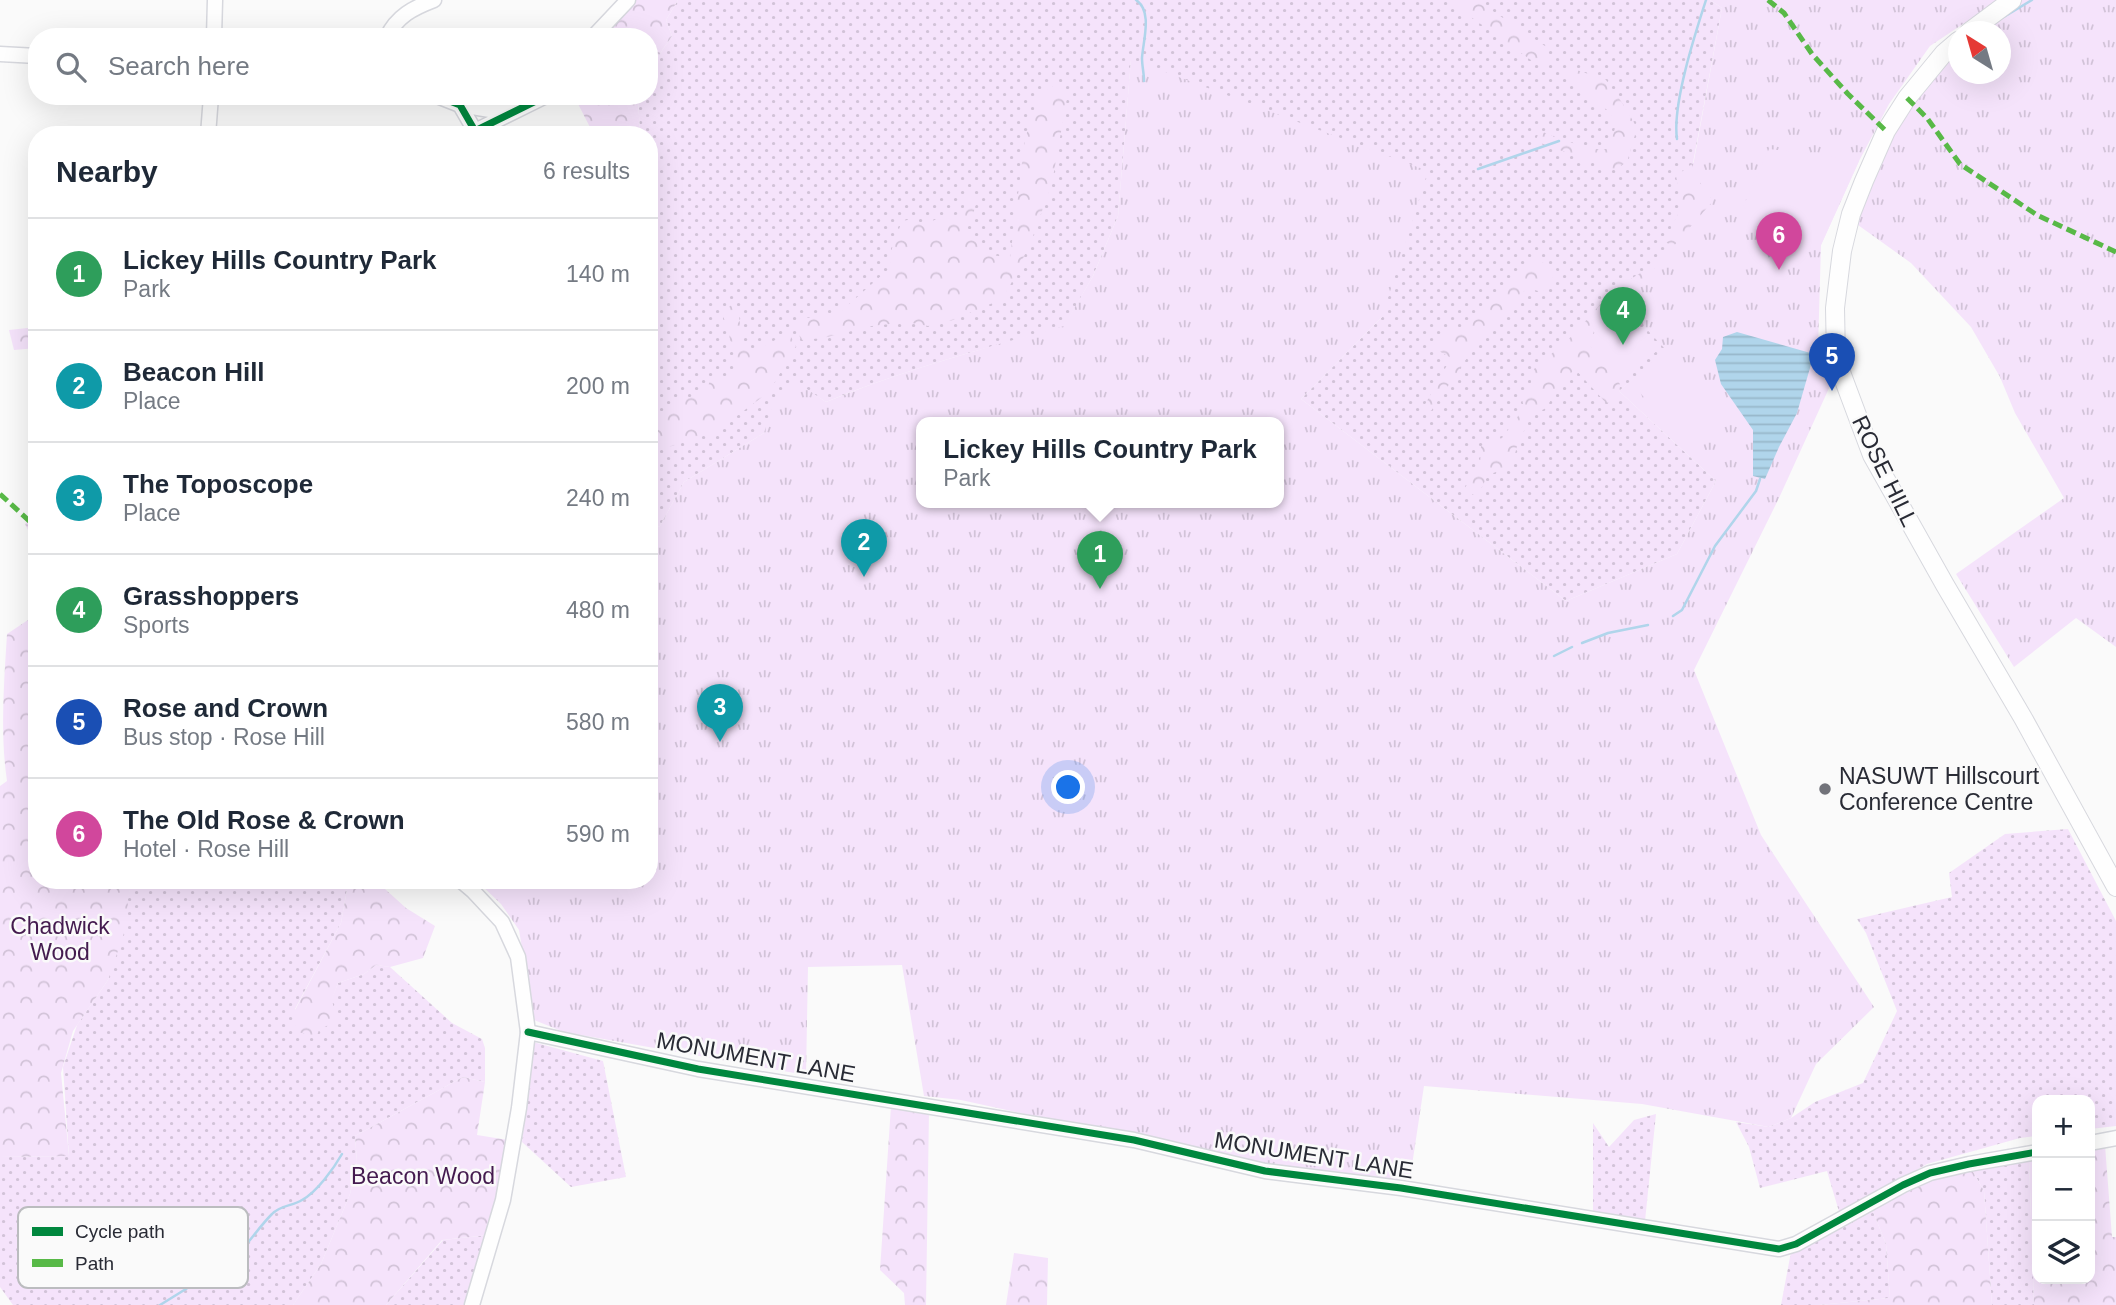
<!DOCTYPE html>
<html lang="en">
<head>
<meta charset="utf-8">
<style>
  body { margin:0; font-family:Helvetica,sans-serif; background:#f6f6f7; color:#1f2937 }
  .controls { position:absolute; right:21px; bottom:21px; display:grid; overflow:hidden; border-radius:14px; box-shadow:0 7px 28px #0002 }
  .controls button { width:63px; height:63px; display:grid; place-items:center; padding:0; border:0; border-bottom:2px solid #e0e1e3; background:#fff; color:#1f2937; font:35px sans-serif }
  .compass { position:absolute; left:1948px; top:21px; width:63px; height:63px; border-radius:50%; background:#fff; box-shadow:0 7px 28px #0002; rotate:323deg }
  .you { position:absolute; left:1069px; top:788px; width:24px; height:24px; margin:-18px; border:5px solid #fff; border-radius:50%; background:#1a73e8; box-shadow:0 0 0 10px #1a73e833 }
  .badge { display:grid; place-items:center; width:46px; height:46px; border-radius:50%; background:#2563eb; color:#fff; font-size:23px; font-weight:700 }
  .pin { position:absolute; translate:-50% -58px; filter:drop-shadow(0 2px 4px #0008) }
  .pin::after { content:''; position:absolute; top:37px; width:24px; height:21px; background:inherit; clip-path:polygon(0 0,100% 0,50% 100%) }
  .popup { position:absolute; left:916px; top:417px; width:368px; height:91px; box-sizing:border-box; display:grid; place-content:center; border-radius:14px; background:#fff; filter:drop-shadow(0 2px 5px #0005); font-size:23px; white-space:nowrap; color:#747a83 }
  .popup b { font-size:26px; color:#1f2937 }
  .popup::after { content:''; position:absolute; left:50%; top:100%; margin-left:-14px; border:14px solid transparent; border-top-color:#fff }
  .list { margin:0; padding:0; list-style:none }
  h2 { display:flex; justify-content:space-between; align-items:center; height:91px; margin:0; padding:0 28px; font-size:30px }
  h2 small { font-size:23px; font-weight:400; color:#747a83 }
  .list li { display:grid; grid-template-columns:46px 1fr auto; gap:21px; align-items:center; box-sizing:border-box; height:112px; padding:0 28px; border-top:2px solid #e0e1e3 }
  .list b { display:block; font-size:26px; white-space:nowrap }
  .list p { margin:0; font-size:23px; white-space:nowrap; color:#747a83 }
  .list em { font-size:23px; font-style:normal; color:#747a83 }
  .icon { flex:none; width:38px; height:38px; fill:none; stroke:currentColor; stroke-width:2; stroke-linecap:round; stroke-linejoin:round }
  .map { position:relative; flex:none; width:2116px; height:1305px; overflow:hidden }
  .search { position:absolute; background:#fff; box-shadow:0 7px 28px #0002; left:28px; top:28px; width:630px; height:77px; display:flex; align-items:center; gap:18px; box-sizing:border-box; padding:0 24px; border-radius:28px; color:#747a83; font-size:26px }
  .panel { position:absolute; background:#fff; box-shadow:0 7px 28px #0002; left:28px; top:126px; width:630px; height:763px; border-radius:28px }
  .map>svg:first-child { display:block }
  .grass { fill:url(#grass-dots) }
  .forest { fill:url(#forest-crowns) }
  .park { fill:url(#park-tufts); fill-rule:evenodd }
  .garden { fill:#f5e3fb }
  .water { fill:url(#water-rules) }
  .lines { fill:none; stroke-linecap:round; stroke-linejoin:round }
  .stream { stroke:#b0d5eb; stroke-width:2.5 }
  .minor-casing { stroke:#d7d8de; stroke-width:17 }
  .major-casing { stroke:#d7d8de; stroke-width:20 }
  .minor { stroke:#fefefe; stroke-width:14 }
  .major { stroke:#fefefe; stroke-width:18 }
  .quiet { stroke:#58b947; stroke-width:5; stroke-dasharray:10 5; stroke-linecap:butt }
  .cycleway-casing { stroke:#fafafa; stroke-width:11 }
  .cycleway { stroke:#00873e; stroke-width:7 }
  .poi-dot { fill:#72737a; stroke:#fafafa; stroke-width:2.5 }
  .labels { text-anchor:middle; stroke-width:5; stroke-linejoin:round; paint-order:stroke }
  .street-label { font-size:23px; fill:#292b35; stroke:#fafafa }
  .poi-label { font-size:23px; fill:#292b35; stroke:#fafafa; text-anchor:start }
  .park-label { font-size:23px; fill:#441b4f; stroke:#fafafa }
  .key { fill:#fafafa; stroke:#bbbcbf; stroke-width:2 }
  .key-label { font-size:19px; fill:#292b35 }
</style>
</head>
<body>
<div class="map">
<svg width="2116" height="1305" viewBox="0 0 2116 1305">
  <defs>
    <pattern id="grass-dots" width="8" height="8" patternUnits="userSpaceOnUse" patternTransform="scale(1.75)"><rect width="8" height="8" fill="#f5e3fb"/><path d="M2 2h.1M6 6h.1" fill="none" stroke="#d2c3d8" stroke-width="1.8" stroke-linecap="round"/></pattern>
    <pattern id="forest-crowns" width="20" height="18" patternUnits="userSpaceOnUse" patternTransform="scale(1.75)"><rect width="20" height="18" fill="#f5e3fb"/><path d="M2 6a3 3 0 1 1 6 0M12 15a3 3 0 1 1 6 0" fill="none" stroke="#d2c3d8"/></pattern>
    <pattern id="park-tufts" width="24" height="20" patternUnits="userSpaceOnUse" patternTransform="scale(1.75)"><rect width="24" height="20" fill="#f5e3fb"/><path d="M3 7l-1-3M5 7V3M7 7l1-3M15 17l-1-3M17 17v-4M19 17l1-3" fill="none" stroke="#d2c3d8"/></pattern>
    <pattern id="water-rules" width="6" height="5" patternUnits="userSpaceOnUse" patternTransform="scale(1.75)"><rect width="6" height="5" fill="#b0d5eb"/><path d="M0 2.5h6" fill="none" stroke="#97b7ca"/></pattern>
  </defs>
  <rect width="100%" height="100%" fill="#fafafa"/>
  <g class="grass">
    <path d="M678,0H1710L1722,8L1693,163L1667,351L1619,391L1716,481L1677,554L1566,601L1301,399L1382,317L1131,60L1118,216L1093,276L1064,327C984,348 903,370 826,402L798,384L764,433L684,482L660,526L649,531V135H640L638,96H649V70L672,36L666,20Z"/>
    <polygon points="2068,829 2116,921 2116,1126 2090,1129 2090,1100 2037,1100 2037,1136 2020,1138 1927,1164 1840,1215 1827,1171 1760,1188 1749,1147 1736,1122 1769,1127 1791,1118 1815,1102 1863,1083 1897,1011 1866,933 1857,919 1952,897 1949,873 2005,834"/>
    <polygon points="132,880 354,880 348,884 341,923 295,1009 319,1030 338,983 364,974 376,965 390,967 452,1023 482,1039 485,1048 485,1082 463,1077 355,1136 357,1162 350,1194 321,1264 293,1305 13,1305 0,1287 0,1157 69,1156 63,1067 77,1025 108,980"/>
    <polygon points="533,1042 603,1061 626,1177 571,1187 522,1142"/>
    <polygon points="1656,1114 1645,1221 1593,1213 1593,1123 1609,1147 1634,1120"/>
    <polygon points="2029,1160 2034,1305 1992,1305 1984,1191 1972,1170"/>
    <polygon points="1872,1209 1886,1244 1890,1298 1819,1305 1781,1305 1791,1252"/>
    <polygon points="489,1235 467,1305 386,1305 443,1240"/>
  </g>
  <g class="forest">
    <polygon points="631,0 678,0 666,20 672,36 649,70 649,37 599,37"/>
    <polygon points="1445,0 1476,0 1545,46 1548,62 1535,63 1457,7"/>
    <polygon points="1568,67 1606,80 1625,107 1637,128 1627,162 1614,170 1535,141 1540,131 1589,149 1609,149 1615,128 1611,113 1565,78"/>
    <path d="M1058,82L1067,98L1052,183L1032,239L1013,280L1002,299L953,320L928,326L907,322L872,326L823,338L801,340L796,327L807,318L839,313L890,268L892,248L902,221L913,219L924,227C934,217 948,216 962,214L966,200L970,196L977,200L972,218L963,224L968,234L980,238L981,253L1010,258L1025,139L1038,97Z"/>
    <polygon points="574,96 638,96 640,135 594,135"/>
    <polygon points="1696,161 1725,190 1680,254 1665,241 1682,205 1676,176"/>
    <polygon points="1535,258 1557,271 1542,292 1527,288 1471,352 1431,411 1423,408 1451,358 1434,348 1443,331 1467,327"/>
    <polygon points="1650,267 1658,273 1632,297 1615,321 1594,331 1588,349 1620,384 1619,399 1606,403 1575,369 1562,382 1546,408 1531,416 1517,446 1512,466 1488,475 1477,497 1464,489 1480,465 1481,446 1502,438 1524,408 1522,399 1530,387 1534,369 1573,335 1613,290"/>
    <polygon points="733,304 738,309 742,339 752,352 789,333 796,346 769,392 715,432 672,446 649,450 649,422 663,418 681,401 707,390 710,380 733,374 738,366 722,312"/>
    <polygon points="37,327 37,348 14,350 9,330"/>
    <polygon points="37,512 37,548 25,524"/>
    <path d="M37,614V880H132L128,899L127,924L108,980L73,1031L61,1073L69,1156L0,1157V786L7,781C0,734 4,682 7,634Z"/>
    <polygon points="354,880 375,880 406,908 435,926 423,958 390,967 376,965 364,974 338,983 332,999 336,1021 319,1030 316,1038 296,1031 295,1010 341,923 348,884"/>
    <polygon points="463,1077 485,1082 477,1135 508,1140 498,1205 489,1235 442,1240 386,1305 293,1305 321,1264 350,1194 357,1162 355,1136"/>
    <polygon points="891,1106 929,1111 926,1305 905,1305 904,1293 880,1270"/>
    <polygon points="2105,1145 2112,1237 2116,1237 2116,1305 2034,1305 2029,1160 2037,1158 2037,1279 2090,1279 2090,1148"/>
    <polygon points="1972,1170 1984,1191 1992,1305 1819,1305 1890,1298 1886,1244 1872,1209 1933,1180"/>
    <polygon points="1014,1253 1048,1258 1047,1305 1006,1305"/>
  </g>
  <g class="park">
    <path d="M1710,0H1999L1930,46L1889,104L1859,161L1821,245L1818,349L1830,386L1779,498L1694,670L1761,835L1874,1007L1816,1064L1791,1118L1769,1127L1642,1104L1424,1086L1409,1185L1269,1167L961,1100L924,1096L902,965L808,967L806,1075L564,1032L534,1020L519,930L501,904L476,880H649V531L660,526L684,482L764,433L777,393L798,383L826,402C903,370 984,348 1064,326L1093,276L1118,216L1131,59L1428,171L1382,317L1301,399L1566,601L1677,554L1716,481L1619,391L1666,350L1623,304L1713,201L1692,171L1722,8ZM922,423H1278V503H922Z"/>
    <polygon points="2019,0 2116,0 2116,647 2076,618 2014,667 1956,574 2064,498 2015,413 2000,377 1971,327 1911,263 1858,225 1860,209 1888,134 1958,46 1958,74 2000,74 2000,32 1977,31"/>
  </g>
  <g class="garden">
    <polygon points="1769,149 1816,154 1859,161 1821,245 1743,207"/>
    <polygon points="1621,308 1660,348 1622,382 1586,342"/>
    <polygon points="1673,351 1728,418 1688,451 1633,384"/>
  </g>
  <g class="water">
    <polygon points="1737,332 1814,354 1797,413 1779,447 1765,479 1753,476 1753,430 1721,384 1715,360 1722,349 1723,337"/>
    <polygon points="233,1254 240,1261 209,1286 199,1274"/>
  </g>
  <g class="lines">
    <g class="stream">
      <path d="M1136,0C1153,11 1143,41 1142,58C1142,66 1144,73 1144,81"/>
      <polyline points="2002,18 2032,0"/>
      <path d="M1677,139C1672,105 1695,34 1706,0"/>
      <polyline points="1478,169 1559,141"/>
      <polyline points="1673,616 1682,610 1715,546 1756,491 1760,479"/>
      <polyline points="1582,643 1608,633 1648,625"/>
      <polyline points="1554,656 1572,647"/>
      <path d="M236,1256C249,1243 259,1227 272,1214C280,1205 293,1206 302,1200C317,1192 334,1168 342,1154"/>
      <polyline points="160,1305 202,1279"/>
    </g>
    <g class="minor-casing">
      <g id="minor">
        <polyline points="594,36 628,0"/>
        <polyline points="214,37 215,0"/>
        <path d="M387,37C397,16 413,8 434,0"/>
        <polyline points="0,54 37,56"/>
        <polyline points="437,96 460,105 475,131 546,96"/>
        <polyline points="460,105 490,110 514,111"/>
        <polyline points="208,135 211,96"/>
        <polyline points="460,880 473,891 502,922 518,957 528,1032 519,1108 503,1200 472,1305"/>
        <polyline points="528,1032 698,1069 1134,1140 1265,1171 1401,1188 1779,1249 1796,1244 1903,1185 1930,1173 1969,1164 2037,1152"/>
        <polyline points="2090,1143 2116,1138"/>
      </g>
    </g>
    <g class="major-casing">
      <g id="major">
        <polyline points="1969,32 2012,0"/>
        <polyline points="1958,41 1944,53 1907,98 1886,131 1864,181 1851,214 1842,251 1835,308 1836,359 1872,455 1945,585 2023,718 2116,887"/>
      </g>
    </g>
    <use href="#minor" class="minor"/>
    <use href="#major" class="major"/>
    <g class="quiet">
      <polyline points="1768,0 1784,13 1812,54 1848,94 1886,131"/>
      <polyline points="1907,98 1927,118 1960,164 2037,215 2116,252"/>
      <polyline points="0,494 37,528"/>
    </g>
    <g class="cycleway-casing">
      <g id="cycleway">
        <polyline points="437,96 460,105 475,131 546,96"/>
        <polyline points="528,1032 698,1069 1134,1140 1265,1171 1401,1188 1779,1249 1796,1244 1903,1185 1930,1173 1969,1164 2037,1152"/>
      </g>
    </g>
    <use href="#cycleway" class="cycleway"/>
  </g>
  <circle class="poi-dot" cx="1825" cy="789" r="7"/>
  <g class="labels">
    <g class="street-label">
      <text transform="translate(1885 471) rotate(64)" y="8">ROSE HILL</text>
      <text transform="translate(756 1057) rotate(10)" y="8">MONUMENT LANE</text>
      <text transform="translate(1314 1155) rotate(9)" y="8">MONUMENT LANE</text>
    </g>
    <g class="poi-label">
      <text x="1839" y="784">NASUWT Hillscourt<tspan x="1839" dy="26">Conference Centre</tspan></text>
    </g>
    <g class="park-label">
      <text x="60" y="934">Chadwick<tspan x="60" dy="26">Wood</tspan></text>
      <text x="423" y="1184">Beacon Wood</text>
    </g>
  </g>
  <rect x="18" y="1207" width="230" height="81" rx="10" class="key"/>
  <rect x="32" y="1227" width="31" height="9" fill="#00873e"/>
  <rect x="32" y="1259" width="31" height="8" fill="#58b947"/>
  <g class="key-label">
    <text x="75" y="1238">Cycle path</text>
    <text x="75" y="1270">Path</text>
  </g>
</svg>
<div class="controls">
<button>+</button>
<button>−</button>
<button><svg class="icon" aria-label="layers" viewBox="0 0 24 24"><path d="M12 4l9 5-9 5-9-5zM3 14l9 5 9-5"/></svg></button>
</div>
<svg class="compass" viewBox="-18 -18 36 36"><path d="M0-13l5 13h-10z" fill="#e53935"/><path d="M0 13l5-13h-10z" fill="#747a83"/></svg>
<div class="you"></div>
<div class="pin badge" style="left:1100px;top:589px;background:#2e9e5b">1</div>
<div class="popup"><b>Lickey Hills Country Park</b>Park</div>
<div class="pin badge" style="left:864px;top:577px;background:#0f9aa8">2</div>
<div class="pin badge" style="left:720px;top:742px;background:#0f9aa8">3</div>
<div class="pin badge" style="left:1623px;top:345px;background:#2e9e5b">4</div>
<div class="pin badge" style="left:1832px;top:391px;background:#1a4fb4">5</div>
<div class="pin badge" style="left:1779px;top:270px;background:#d1479c">6</div>
<div class="search"><svg class="icon" aria-label="search" viewBox="0 0 24 24"><circle cx="10" cy="10" r="6"/><path d="M15 15l6 6"/></svg>Search here</div>
<section class="panel">
<h2>Nearby<small>6 results</small></h2>
<ul class="list">
<li><span class="badge" style="background:#2e9e5b">1</span><div><b>Lickey Hills Country Park</b><p>Park</p></div><em>140 m</em></li>
<li><span class="badge" style="background:#0f9aa8">2</span><div><b>Beacon Hill</b><p>Place</p></div><em>200 m</em></li>
<li><span class="badge" style="background:#0f9aa8">3</span><div><b>The Toposcope</b><p>Place</p></div><em>240 m</em></li>
<li><span class="badge" style="background:#2e9e5b">4</span><div><b>Grasshoppers</b><p>Sports</p></div><em>480 m</em></li>
<li><span class="badge" style="background:#1a4fb4">5</span><div><b>Rose and Crown</b><p>Bus stop · Rose Hill</p></div><em>580 m</em></li>
<li><span class="badge" style="background:#d1479c">6</span><div><b>The Old Rose &amp; Crown</b><p>Hotel · Rose Hill</p></div><em>590 m</em></li>
</ul>
</section>
</div>
</body>
</html>
